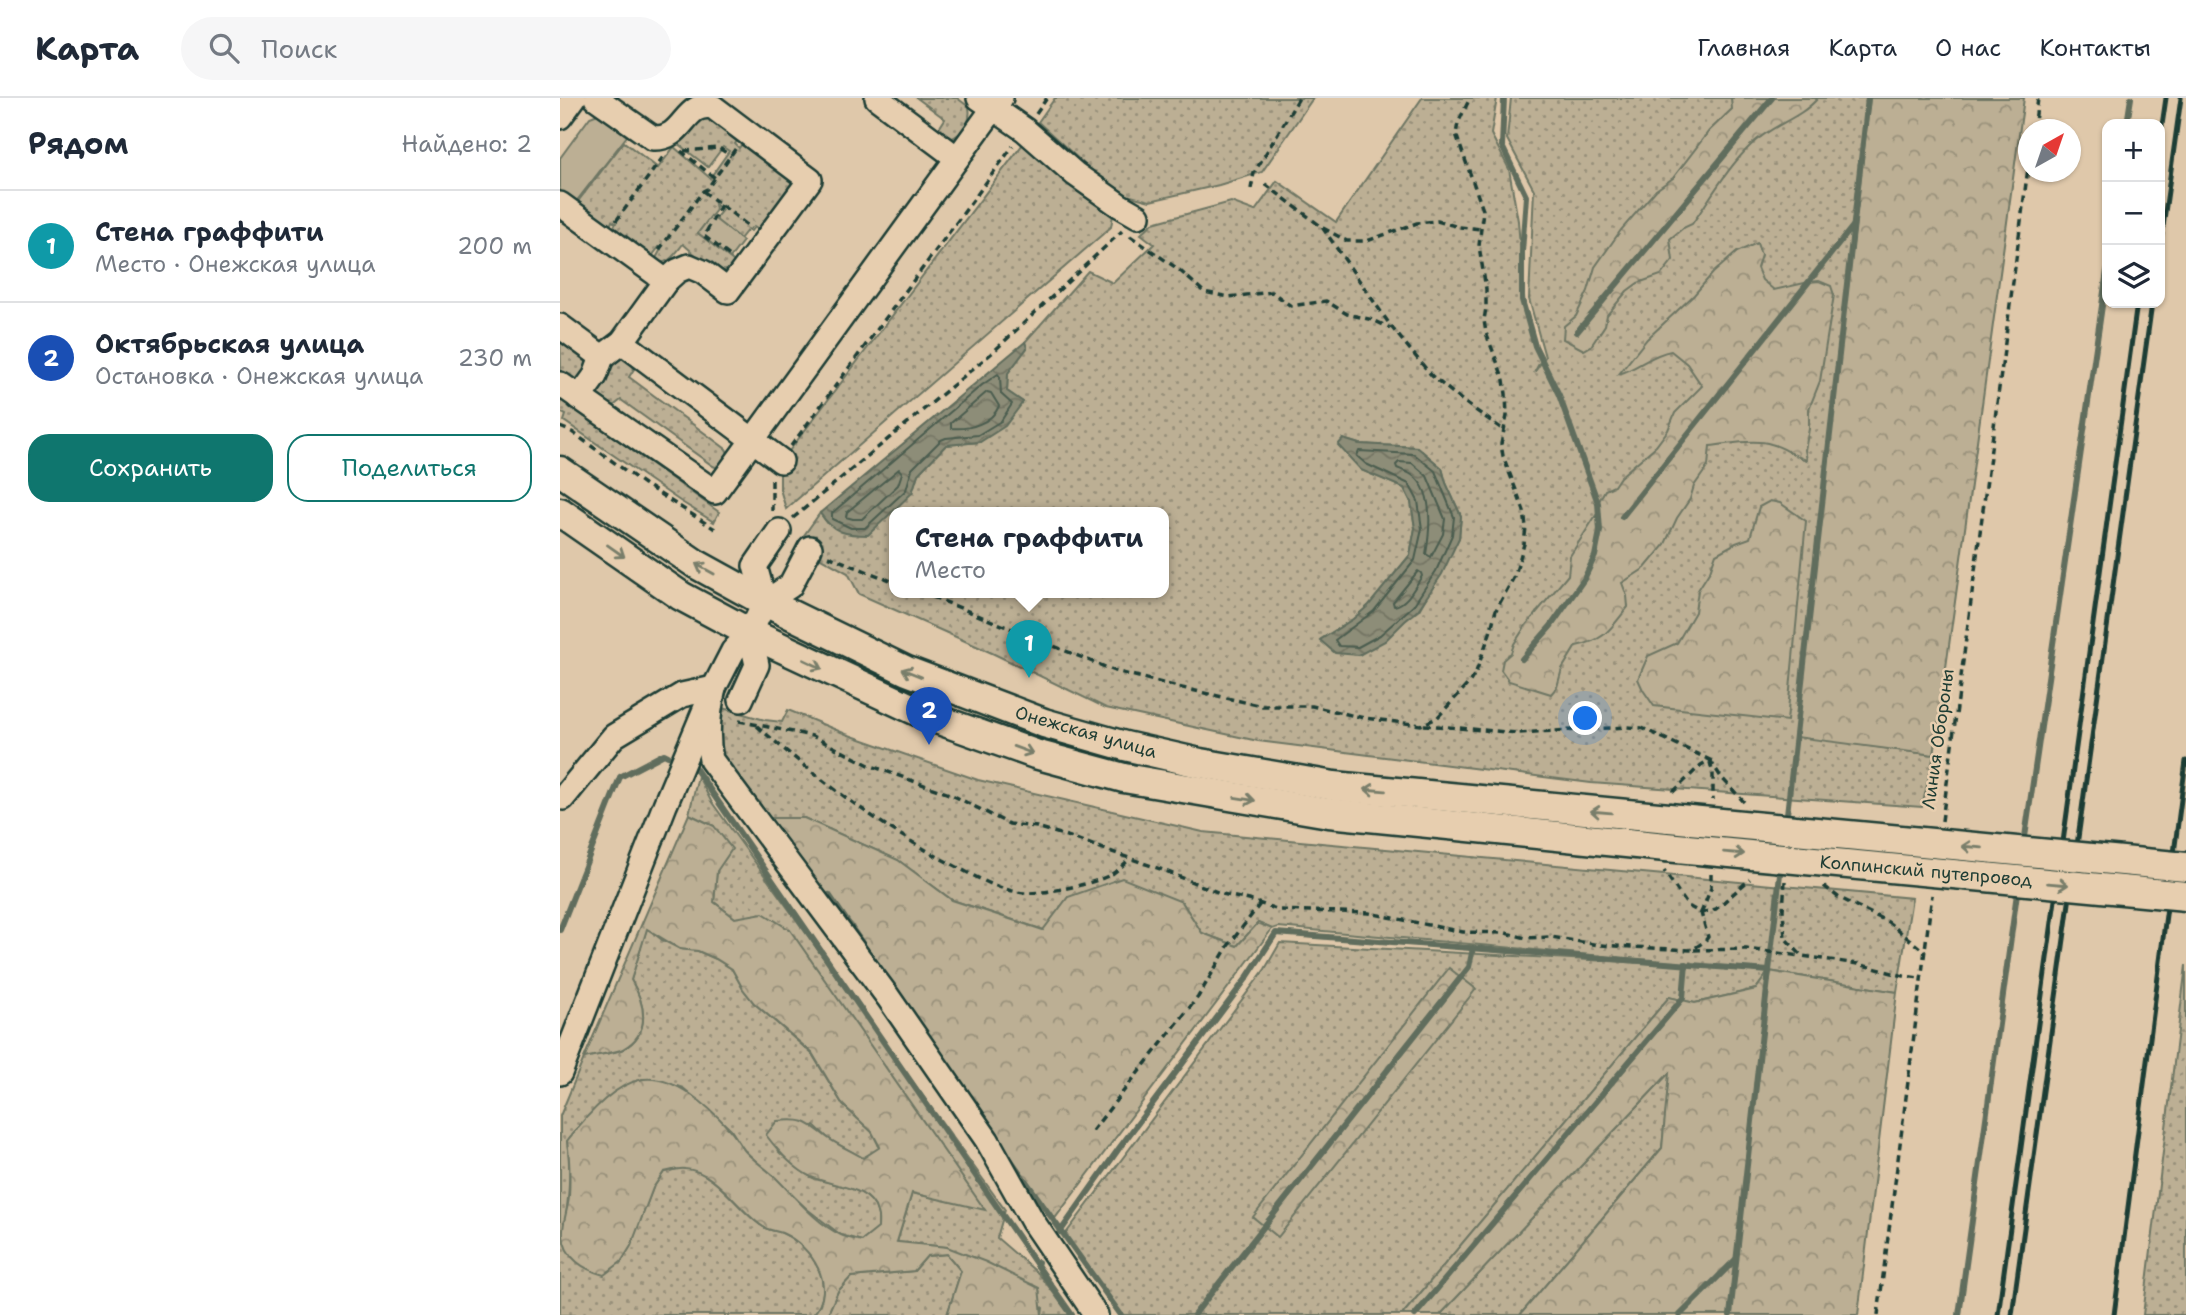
<!DOCTYPE html>
<html lang="ru">
<head>
<meta charset="utf-8">
<style>
  body { margin:0; font-family:"Shantell Sans",sans-serif; background:#f6f6f7; color:#1f2937 }
  .controls { position:absolute; right:21px; top:21px; display:grid; overflow:hidden; border-radius:14px; box-shadow:0 2px 5px #0004 }
  .controls button { width:63px; height:63px; display:grid; place-items:center; padding:0; border:0; border-bottom:2px solid #e0e1e3; background:#fff; color:#1f2937; font:35px sans-serif }
  .compass { position:absolute; left:1458px; top:21px; width:63px; height:63px; border-radius:50%; background:#fff; box-shadow:0 2px 5px #0004; rotate:40deg }
  .you { position:absolute; left:1026px; top:621px; width:24px; height:24px; margin:-18px; border:5px solid #fff; border-radius:50%; background:#1a73e8; box-shadow:0 0 0 10px #1a73e833 }
  .badge { display:grid; place-items:center; width:46px; height:46px; border-radius:50%; background:#0f766e; color:#fff; font-size:23px; font-weight:700 }
  .pin { position:absolute; translate:-50% -58px; filter:drop-shadow(0 2px 4px #0008) }
  .pin::after { content:''; position:absolute; top:37px; width:24px; height:21px; background:inherit; clip-path:polygon(0 0,100% 0,50% 100%) }
  .popup { position:absolute; left:329px; top:409px; width:280px; height:91px; box-sizing:border-box; display:grid; place-content:center; border-radius:14px; background:#fff; filter:drop-shadow(0 2px 5px #0005); font-size:23px; white-space:nowrap; color:#747a83 }
  .popup b { font-size:26px; color:#1f2937 }
  .popup::after { content:''; position:absolute; left:50%; top:100%; margin-left:-14px; border:14px solid transparent; border-top-color:#fff }
  .list { margin:0; padding:0; list-style:none }
  h2 { display:flex; justify-content:space-between; align-items:center; height:91px; margin:0; padding:0 28px; font-size:30px }
  h2 small { font-size:23px; font-weight:400; color:#747a83 }
  .list li { display:grid; grid-template-columns:46px 1fr auto; gap:21px; align-items:center; box-sizing:border-box; height:112px; padding:0 28px; border-top:2px solid #e0e1e3 }
  .list b { display:block; font-size:26px; white-space:nowrap }
  .list p { margin:0; font-size:23px; white-space:nowrap; color:#747a83 }
  .list em { font-size:23px; font-style:normal; color:#747a83 }
  .actions { display:flex; gap:14px; padding:21px 28px }
  .actions a { flex:1; padding:16px 0; border:2px solid #0f766e; border-radius:21px; text-align:center; font-size:24px; color:#0f766e }
  .actions .main { background:#0f766e; color:#fff }
  .icon { flex:none; width:38px; height:38px; fill:none; stroke:currentColor; stroke-width:2; stroke-linecap:round; stroke-linejoin:round }
  .map { position:relative; flex:none; width:1626px; height:1217px; overflow:hidden }
  header { display:flex; align-items:center; gap:42px; box-sizing:border-box; height:98px; padding:0 35px; background:#fff; border-bottom:2px solid #e0e1e3 }
  header strong { font-size:33px }
  nav { display:flex; gap:38px; margin-inline-start:auto; font-size:24px }
  .search { width:490px; height:63px; background:#f6f6f7; display:flex; align-items:center; gap:18px; box-sizing:border-box; padding:0 24px; border-radius:38px; color:#747a83; font-size:26px }
  main { display:flex }
  aside { flex:1; background:#fff }
  .map>svg:first-child { display:block }
  .green { fill:url(#green-dots); stroke:#6e7664; stroke-width:2; fill-rule:evenodd }
  .forest { fill:url(#forest-crowns); stroke:#6e7664; stroke-width:2 }
  .pitch { fill:#bcaf94; stroke:#6e7664; stroke-width:2 }
  .water { fill:url(#water-waves); stroke:#616d5d; stroke-width:2 }
  .lines { fill:none; stroke-linecap:round; stroke-linejoin:round }
  .shore { stroke:#4b5d4f; stroke-width:2 }
  .stream { stroke:#616d5d; stroke-width:6 }
  .minor-casing { stroke:#1f3d34; stroke-width:28 }
  .major-casing { stroke:#1f3d34; stroke-width:33 }
  .path { stroke:#1f3d34; stroke-width:3.5; stroke-dasharray:7 5; stroke-linecap:butt }
  .minor { stroke:#e7ceaf; stroke-width:23 }
  .major { stroke:#e7ceaf; stroke-width:28 }
  .rail { stroke:#1f3d34; stroke-width:5 }
  .major-bridge-casing { stroke:#1f3d34; stroke-width:33; stroke-linecap:butt }
  .major-bridge { stroke:#e7ceaf; stroke-width:28 }
  .oneway { stroke:#797e6b }
  .labels { text-anchor:middle; stroke-width:5; stroke-linejoin:round; paint-order:stroke }
  .street-label { font-size:18px; fill:#1f3d34; stroke:#e7ceaf }
</style>
</head>
<body>
<header>
<strong>Карта</strong>
<div class="search"><svg class="icon" aria-label="search" viewBox="0 0 24 24"><circle cx="10" cy="10" r="6"/><path d="M15 15l6 6"/></svg>Поиск</div>
<nav><a>Главная</a><a>Карта</a><a>О нас</a><a>Контакты</a></nav>
</header>
<main>
<aside>
<h2>Рядом<small>Найдено: 2</small></h2>
<ul class="list">
<li><span class="badge" style="background:#0f9aa8">1</span><div><b>Стена граффити</b><p>Место · Онежская улица</p></div><em>200 m</em></li>
<li><span class="badge" style="background:#1a4fb4">2</span><div><b>Октябрьская улица</b><p>Остановка · Онежская улица</p></div><em>230 m</em></li>
</ul>
<div class="actions"><a class="main">Сохранить</a><a>Поделиться</a></div>
</aside>
<div class="map">
<svg width="1626" height="1217" viewBox="0 0 1626 1217">
  <defs>
    <pattern id="green-dots" width="8" height="8" patternUnits="userSpaceOnUse" patternTransform="scale(1.75)"><rect width="8" height="8" fill="#bcaf94"/><path d="M2 2h.1M6 6h.1" fill="none" stroke="#98907a" stroke-width="1.8" stroke-linecap="round"/></pattern>
    <pattern id="forest-crowns" width="20" height="18" patternUnits="userSpaceOnUse" patternTransform="scale(1.75)"><rect width="20" height="18" fill="#bcaf94"/><path d="M2 6a3 3 0 1 1 6 0M12 15a3 3 0 1 1 6 0" fill="none" stroke="#98907a"/></pattern>
    <pattern id="water-waves" width="16" height="10" patternUnits="userSpaceOnUse" patternTransform="scale(1.75)"><rect width="16" height="10" fill="#8d8d78"/><path d="M0 5q4-4 8 0t8 0" fill="none" stroke="#737463"/></pattern>
  </defs>
  <rect width="100%" height="100%" fill="#dfc8aa"/>
  <filter id="ink" filterUnits="userSpaceOnUse"><feTurbulence type="fractalNoise" baseFrequency=".0143" numOctaves="2"/><feDisplacementMap in="SourceGraphic" scale="14" xChannelSelector="R" yChannelSelector="G"/><feConvolveMatrix kernelMatrix="1 2 1 2 8 2 1 2 1" color-interpolation-filters="sRGB"/></filter>
  <g filter="url(#ink)">
    <g class="green">
      <path d="M357,0H397L409,9C412,24 403,36 390,41L378,32L385,21Z"/>
      <polygon points="495,0 753,0 702,74 659,87 590,103 555,94 478,24"/>
      <path d="M862,0H937L931,36L949,71L958,123L965,210L975,248L981,262L974,275L985,259L969,201L974,92L947,41L951,0H1310L1236,638L1374,657L1362,709L1031,685L698,643L546,610L432,555L299,496L288,475L237,447L260,415L268,426L352,395L358,376L386,347L420,344L463,304L447,293L448,275L467,250L465,244L528,173L553,185L594,146L581,136L593,125L671,104L695,113L717,83L776,124ZM783,341L799,346L857,349L882,370L886,385L901,418L899,440L859,512L799,557L761,541L793,521L809,508L850,457L855,430L851,404L844,390L801,372ZM334,414H604V494H334Z"/>
      <path d="M150,19L180,39L175,46L179,50L184,43L231,81L232,91L202,134L194,129L191,133L188,131L180,141L157,123V118L162,112L155,106L156,112L138,135L177,166C159,185 138,158 123,146C115,156 108,168 94,164L101,151L99,149L89,162L51,134L56,125L52,123L49,130L16,106L64,44L98,70L114,49L150,80L169,53L163,49L148,69L117,45C127,31 131,20 150,19Z"/>
      <polygon points="466,42 554,111 551,129 226,411 220,391 220,365"/>
      <polygon points="0,238 25,258 28,269 22,280 11,282 1,274"/>
      <path d="M63,259L74,266V271L69,279L166,351L170,359L158,370L153,368L61,302L52,309L37,301C35,287 52,266 63,259Z"/>
      <polygon points="0,301 159,414 154,424 120,403 4,323 6,317 0,314"/>
      <polygon points="155,608 205,622 222,624 228,612 286,636 418,682 643,734 1352,800 1337,894 1209,873 1196,891 1135,905 1109,899 842,1217 562,1217 504,1138 705,871 720,845 1177,870 718,829 712,831 698,825 677,848 642,835 622,804 508,799 484,832 392,802 338,762 244,720 200,720 152,653"/>
      <polygon points="138,678 151,703 445,1112 437,1140 480,1177 510,1217 482,1217 483,1210 387,1149 337,1144 352,1095 424,1111 203,816 175,820 154,804 157,773 154,728 129,716"/>
      <path d="M87,830L102,842L120,851L138,853L156,861L172,871L183,891L194,905L252,956L283,1007L312,1034L320,1050L303,1060L269,1041L254,1027L219,1054C229,1063 239,1073 250,1078C270,1088 310,1087 317,1114C319,1119 318,1125 318,1131L302,1143L281,1137L247,1111L184,1052L171,1032L154,1016L123,990L103,984L82,981C54,1000 27,1016 7,1043C12,1075 8,1106 3,1138L78,1128L93,1090L104,1074C111,1073 119,1070 125,1070C156,1073 178,1113 202,1128C208,1133 215,1132 222,1135C252,1148 278,1189 253,1217H0V1018L24,960C34,957 55,955 63,951C92,935 85,905 71,882Z"/>
      <polygon points="1626,867 1626,1217 1583,1217"/>
      <polygon points="1110,974 1102,1050 960,1217 880,1217"/>
      <polygon points="387,1156 401,1173 387,1217 270,1217 269,1213 278,1193 291,1179 354,1173 367,1158"/>
    </g>
    <g class="forest">
      <path d="M1171,0H1258C1240,21 1211,27 1191,47C1168,69 1151,99 1132,126L1123,130L1110,141L1113,162L1101,177L1078,185L1067,193L1047,217L1045,227L1031,248L1024,252L1003,241L1004,228L1016,218L1028,193L1035,169L1061,132L1096,92L1113,80L1149,33L1172,11Z"/>
      <polygon points="1310,0 1464,0 1374,657 1236,639"/>
      <path d="M1197,145L1201,157L1197,170L1202,182L1214,192L1249,184L1259,183L1271,188L1274,197L1260,283L1249,311V331L1245,352L1247,362C1234,358 1224,349 1211,346C1196,341 1167,346 1150,348L1148,368L1134,388L1130,401L1117,420L1105,446L1085,470L1062,485L1067,498L1068,509C1050,531 1046,542 1016,548L1002,571L997,589L991,596L949,583L941,572L943,562L951,555L954,546L966,527L1008,477L1010,458L1038,414V405L1045,392L1054,388L1060,379L1096,348L1108,332L1115,315L1142,288L1127,266L1111,253C1092,256 1078,270 1059,276L1087,241L1134,197L1153,175L1177,154Z"/>
      <polygon points="1210,403 1220,405 1246,423 1227,623 1094,608 1083,592 1078,581 1088,558 1117,545 1135,514 1138,492 1150,473 1156,456 1176,445 1190,440 1199,409"/>
      <path d="M129,716L154,728L172,751L157,773L154,804L175,820L203,815L230,832L425,1112L352,1095L337,1144L387,1149L426,1164L479,1190L482,1217H387L401,1173L387,1156L367,1158L354,1173L291,1179L278,1193L269,1213L270,1217H253C278,1189 252,1148 222,1135C215,1132 208,1133 202,1128C179,1113 155,1072 125,1071C119,1070 110,1073 104,1074L93,1090L71,1148L61,1164L44,1177C25,1172 4,1160 3,1137C2,1125 8,1111 9,1099C10,1080 10,1062 7,1043C23,1022 52,988 79,982C111,974 150,1009 169,1031C175,1037 179,1046 185,1053C194,1063 207,1071 217,1081C236,1100 256,1125 281,1137C287,1140 295,1141 302,1143L318,1130C318,1125 319,1119 317,1114C311,1088 271,1088 251,1079C233,1070 218,1053 206,1037L217,1023C245,1020 247,1024 268,1040C279,1048 292,1053 303,1060L320,1049L312,1034L283,1007L252,955L194,905L183,891L172,871L156,861L138,853L120,851L87,831L71,882C85,905 92,935 63,951C56,955 34,957 24,960Z"/>
      <polygon points="200,720 244,720 338,762 392,802 483,832 508,799 562,780 622,804 642,835 677,848 698,825 712,831 493,1123 329,891"/>
      <polygon points="889,870 916,891 718,1139 693,1119"/>
      <polygon points="1209,873 1337,894 1298,1217 960,1217 1102,1050 1109,975 880,1217 842,1217 1109,899 1135,905 1196,891"/>
    </g>
    <g class="pitch">
      <polygon points="38,16 67,38 15,105 0,94 0,60 30,19"/>
      <polygon points="151,118 183,143 170,160 138,135"/>
    </g>
    <g class="water">
      <path d="M465,244L467,250L448,275L447,293L463,304L445,328L420,344L386,347L358,376L352,395L308,437C286,437 273,435 260,415Z"/>
      <polygon points="783,341 799,346 857,349 869,359 882,370 886,385 901,418 899,440 882,476 858,512 845,523 825,543 799,557 775,555 760,542 793,521 809,507 850,457 855,430 851,404 844,390 801,372 778,347"/>
    </g>
    <g class="lines">
      <g class="shore">
        <polygon points="438,276 440,279 441,296 452,306 441,323 418,337 386,340 381,342 352,371 346,392 305,430 291,430 272,421 272,415 422,287"/>
        <path d="M427,294L431,295L439,308C432,325 409,332 391,330V325Z"/>
        <polygon points="799,353 854,356 875,373 894,419 892,437 876,473 853,508 820,537 798,549 779,548 775,542 814,513 855,462 862,431 858,403 849,386 806,366 797,358"/>
        <path d="M839,364L852,365L867,378L885,421L883,436L871,459L866,456C870,433 875,392 852,377C848,374 842,372 837,370L836,367Z"/>
        <polygon points="339,371 342,375 338,387 302,421 293,421 286,419 287,414"/>
        <path d="M858,473L861,475L862,478C854,490 847,506 834,508L833,504Z"/>
      </g>
      <g class="stream">
        <polyline points="944,0 942,48 966,98 962,154 962,202 975,248 999,297 1038,405 1040,433 1035,458 1024,481 991,528 962,561"/>
        <polyline points="1567,26 1571,0"/>
        <polyline points="1017,234 1212,0"/>
        <polyline points="1062,419 1293,128"/>
        <polyline points="133,667 477,1167"/>
        <polyline points="1226,725 1308,0"/>
        <polyline points="1464,746 1547,173"/>
        <polyline points="269,797 306,851"/>
        <polyline points="0,832 60,679 104,656 108,658"/>
        <polyline points="450,1061 561,1217"/>
        <polyline points="500,1134 560,1049 686,881 716,835 1209,873"/>
        <polyline points="478,1164 477,1167 512,1217"/>
        <polyline points="634,1217 909,869 913,850"/>
        <polyline points="855,1217 1123,900 1126,866"/>
        <polyline points="1120,1217 1176,1161"/>
        <polyline points="1170,1217 1221,767"/>
        <polyline points="1399,1217 1458,788"/>
      </g>
      <g class="minor-casing">
        <g id="minor">
          <polyline points="317,0 397,60"/>
          <polyline points="419,0 465,32 515,76 559,107 578,118"/>
          <polyline points="0,19 14,0"/>
          <polyline points="0,106 106,183"/>
          <polyline points="0,228 42,259"/>
          <polyline points="62,244 221,363"/>
          <polyline points="0,286 155,394 441,0"/>
          <path d="M19,300L35,278L42,259L62,244L106,183L117,173L129,168L143,174L168,193L250,82L153,9C123,3 125,42 93,40L36,0"/>
          <polyline points="205,504 195,468 219,433"/>
          <path d="M154,590C148,615 146,637 151,662L328,899L427,1042L473,1124L536,1217"/>
          <polyline points="181,602 197,567 190,535"/>
          <polyline points="3,700 54,638 122,597 154,590"/>
          <polyline points="0,975 105,707 154,590 173,553 190,535 205,504 230,488 250,450"/>
        </g>
      </g>
      <g class="major-casing">
        <g id="major">
          <polyline points="0,373 136,466 205,504 347,573 484,625 565,648 640,665 774,688 1109,720"/>
          <polyline points="0,414 121,498 190,535 368,618 475,656 564,680 769,715 1106,749"/>
        </g>
      </g>
      <g class="path">
        <polyline points="476,16 487,0"/>
        <polyline points="1474,32 1478,0"/>
        <polyline points="121,53 155,80"/>
        <polyline points="124,53 159,50 171,58"/>
        <polyline points="705,86 762,129 833,231 872,278 904,304 945,333"/>
        <polyline points="691,91 694,75 739,0"/>
        <polyline points="143,93 191,130"/>
        <polyline points="161,107 144,138 170,158"/>
        <polyline points="56,123 103,59"/>
        <polyline points="763,130 787,143 807,143 857,125 877,123 899,129 922,131"/>
        <polyline points="570,138 618,171 644,194 669,199 712,194 731,208 766,203 787,216 813,222 830,230"/>
        <polyline points="99,152 143,93 147,91 176,50"/>
        <polyline points="0,329 12,334 84,386 155,431"/>
        <polyline points="231,348 453,48"/>
        <polyline points="212,382 212,416"/>
        <polyline points="233,420 433,254 562,133"/>
        <polyline points="268,458 334,484"/>
        <polyline points="361,494 555,573 618,589 702,608 752,608 804,620 861,627 877,620 909,585 916,574 930,535 936,512 955,477 964,446 966,429 964,413 943,358 941,346 947,318 946,296 944,282 926,235 924,222 926,210 926,191 919,148 923,112 896,36 898,25 910,0"/>
        <polyline points="179,623 252,638 309,667 392,697 449,726 477,729 510,739 603,772 662,796 689,802 719,812 809,815 903,834 946,835 966,840 991,839 1039,847 1072,849 1132,852 1145,843 1148,839 1141,815 1128,808 1104,773"/>
        <polyline points="864,627 958,635 1067,629 1082,630 1150,662 1141,667 1111,696"/>
        <path d="M197,628C259,682 326,733 399,770C419,781 440,792 464,795C484,796 535,786 552,776C558,772 564,766 569,762"/>
        <polyline points="1150,662 1161,679 1184,704"/>
        <polyline points="1150,664 1153,676 1153,702"/>
        <polyline points="1382,723 1468,70"/>
        <polyline points="1225,783 1223,812 1225,840 1242,858 1298,866 1344,878 1360,880"/>
        <polyline points="1264,788 1278,799 1328,824 1365,854"/>
        <polyline points="1141,815 1156,811 1190,781"/>
        <polyline points="1141,815 1151,790 1151,776"/>
        <polyline points="1134,852 1186,851 1241,858"/>
        <polyline points="532,1033 638,899 668,848 700,806"/>
        <polyline points="1318,1217 1372,797"/>
      </g>
      <use href="#minor" class="minor"/>
      <use href="#major" class="major"/>
      <g class="rail">
        <polyline points="1600,41 1606,0"/>
        <polyline points="1600,150 1621,0"/>
        <polyline points="1438,1217 1577,205"/>
        <polyline points="1452,1217 1592,205"/>
        <polyline points="1554,1217 1626,663"/>
      </g>
      <g class="major-bridge-casing">
        <g id="major-bridge">
          <polyline points="1109,720 1626,769"/>
          <polyline points="1106,749 1626,798"/>
        </g>
      </g>
      <use href="#major-bridge" class="major-bridge"/>
    </g>
    <defs><path id="oneway-shaft" d="M-6 0H5M1.5-3L5.5 0L1.5 3" fill="none" stroke-width="1.6" stroke-linecap="round" stroke-linejoin="round" transform="scale(1.75)"/></defs>
    <g class="oneway">
      <use href="#oneway-shaft" transform="translate(56 453) rotate(35)"/>
      <use href="#oneway-shaft" transform="translate(145 471) rotate(-151)"/>
      <use href="#oneway-shaft" transform="translate(253 566) rotate(25)"/>
      <use href="#oneway-shaft" transform="translate(352 575) rotate(-158)"/>
      <use href="#oneway-shaft" transform="translate(463 652) rotate(20)"/>
      <use href="#oneway-shaft" transform="translate(815 692) rotate(-175)"/>
      <use href="#oneway-shaft" transform="translate(685 701) rotate(9)"/>
      <use href="#oneway-shaft" transform="translate(1041 714) rotate(-175)"/>
      <use href="#oneway-shaft" transform="translate(1412 749) rotate(-175)"/>
      <use href="#oneway-shaft" transform="translate(1174 755) rotate(5)"/>
      <use href="#oneway-shaft" transform="translate(1498 786) rotate(5)"/>
    </g>
  </g>
  <g class="labels">
    <g class="street-label">
      <text transform="translate(526 634) rotate(16)" y="6">Онежская улица</text>
      <text transform="translate(1378 641) rotate(-82)" y="6">Линия Обороны</text>
      <text transform="translate(1366 773) rotate(5)" y="6">Колпинский путепровод</text>
    </g>
  </g>
</svg>
<div class="controls">
<button>+</button>
<button>−</button>
<button><svg class="icon" aria-label="layers" viewBox="0 0 24 24"><path d="M12 4l9 5-9 5-9-5zM3 14l9 5 9-5"/></svg></button>
</div>
<svg class="compass" viewBox="-18 -18 36 36"><path d="M0-13l5 13h-10z" fill="#e53935"/><path d="M0 13l5-13h-10z" fill="#747a83"/></svg>
<div class="you"></div>
<div class="pin badge" style="left:469px;top:580px;background:#0f9aa8">1</div>
<div class="popup"><b>Стена граффити</b>Место</div>
<div class="pin badge" style="left:369px;top:647px;background:#1a4fb4">2</div>
</div>
</main>
</body>
</html>
